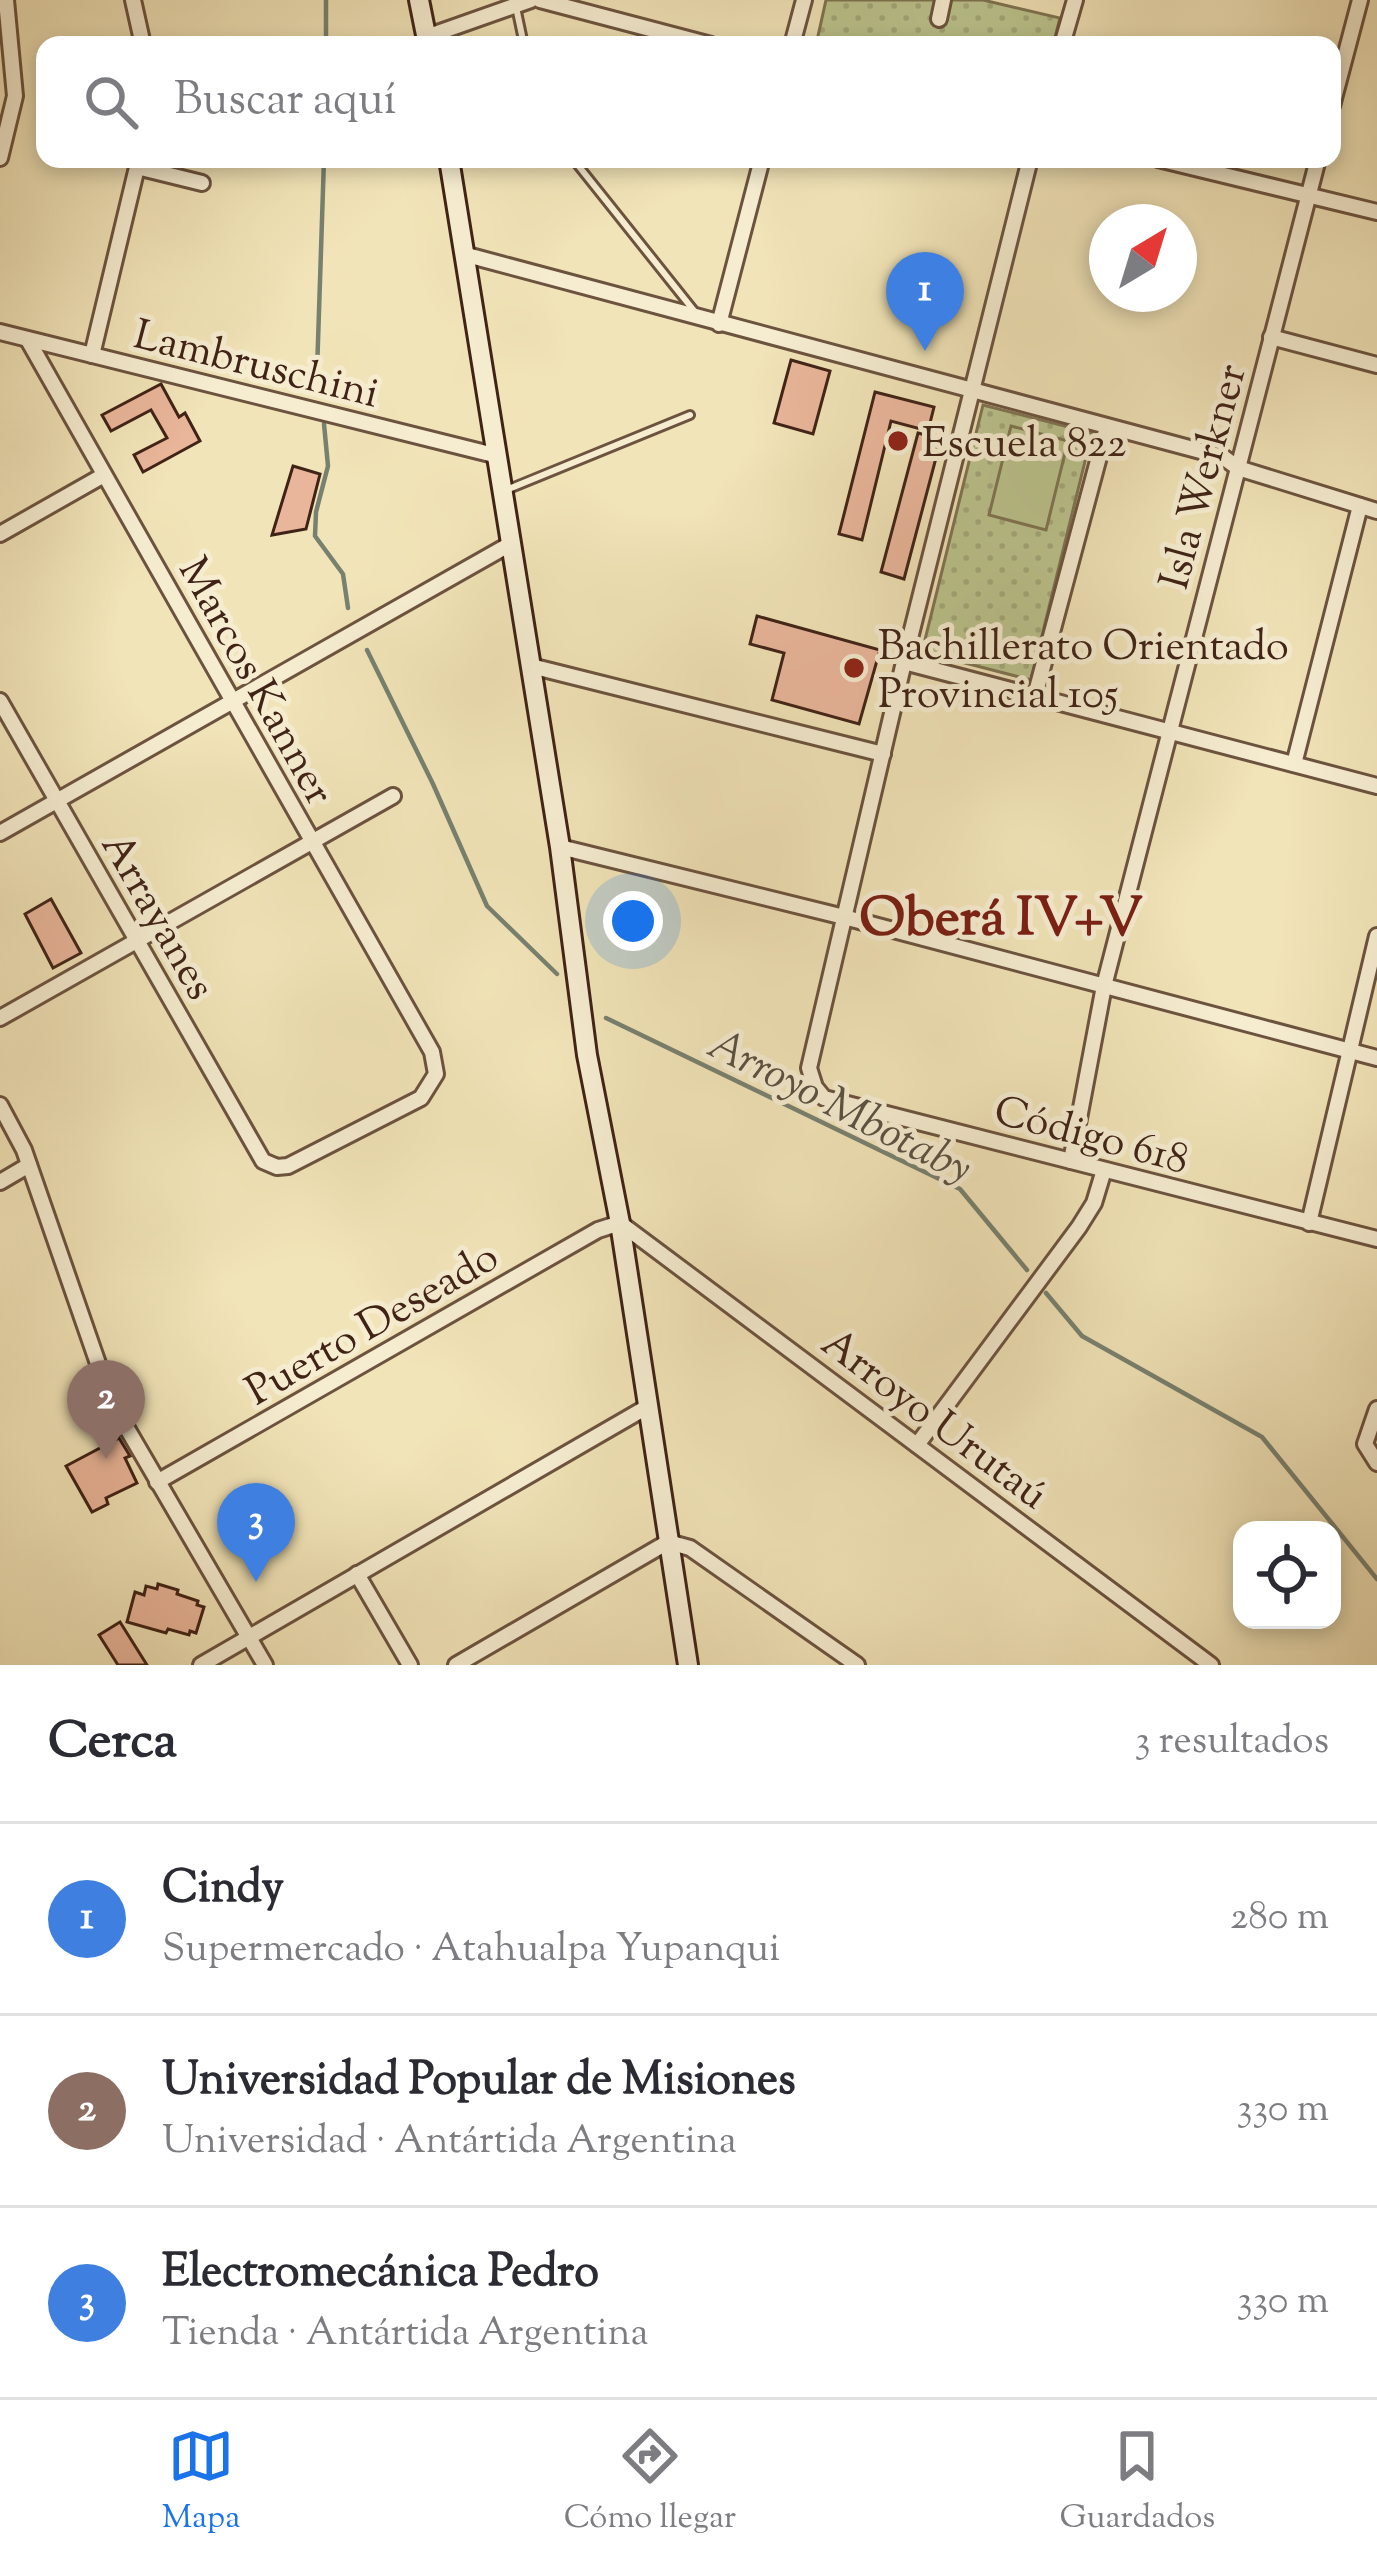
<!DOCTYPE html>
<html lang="es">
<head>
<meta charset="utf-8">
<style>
  body { margin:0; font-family:"Sorts Mill Goudy",serif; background:#f7f7f7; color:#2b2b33 }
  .controls { position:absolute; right:36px; bottom:36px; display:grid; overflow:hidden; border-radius:24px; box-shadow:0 6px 18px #0003 }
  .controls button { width:108px; height:108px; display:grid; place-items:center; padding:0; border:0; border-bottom:3px solid #e1e1e2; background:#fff; color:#2b2b33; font:60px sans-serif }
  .compass { position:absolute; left:1089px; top:204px; width:108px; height:108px; border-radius:50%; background:#fff; box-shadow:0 6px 18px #0003; rotate:38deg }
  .you { position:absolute; left:633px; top:921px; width:42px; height:42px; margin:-30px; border:9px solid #fff; border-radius:50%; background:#1a73e8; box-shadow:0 0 0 18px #1a73e833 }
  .badge { display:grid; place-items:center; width:78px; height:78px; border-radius:50%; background:#1a73e8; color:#fff; font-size:39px; font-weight:700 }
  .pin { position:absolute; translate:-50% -99px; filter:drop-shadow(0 3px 6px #0008) }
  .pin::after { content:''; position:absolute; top:63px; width:42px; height:36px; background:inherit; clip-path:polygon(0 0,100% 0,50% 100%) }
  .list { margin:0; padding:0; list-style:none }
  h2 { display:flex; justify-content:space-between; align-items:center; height:156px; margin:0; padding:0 48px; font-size:51px }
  h2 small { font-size:39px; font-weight:400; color:#7c7c81 }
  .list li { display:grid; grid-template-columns:78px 1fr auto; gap:36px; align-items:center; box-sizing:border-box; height:192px; padding:0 48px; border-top:3px solid #e1e1e2 }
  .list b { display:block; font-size:45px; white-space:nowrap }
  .list p { margin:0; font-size:39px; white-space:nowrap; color:#7c7c81 }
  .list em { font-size:39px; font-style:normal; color:#7c7c81 }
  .icon { flex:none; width:66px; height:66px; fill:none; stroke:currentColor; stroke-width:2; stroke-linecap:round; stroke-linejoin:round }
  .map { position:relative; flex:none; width:1377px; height:1665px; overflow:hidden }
  .search { position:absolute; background:#fff; box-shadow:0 6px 18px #0003; left:36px; right:36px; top:36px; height:132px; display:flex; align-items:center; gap:30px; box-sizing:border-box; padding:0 42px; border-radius:24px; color:#7c7c81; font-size:45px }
  .sheet { height:732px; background:#fff }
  nav { display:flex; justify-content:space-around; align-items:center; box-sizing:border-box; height:168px; border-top:3px solid #e1e1e2; background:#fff; font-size:33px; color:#7c7c81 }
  nav a { display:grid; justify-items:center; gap:6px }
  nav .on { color:#1a73e8 }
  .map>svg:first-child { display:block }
  .grass { fill:url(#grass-dots); stroke:#7e7452; stroke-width:3 }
  .pitch { fill:#bbc48e; stroke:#7e7452; stroke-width:3 }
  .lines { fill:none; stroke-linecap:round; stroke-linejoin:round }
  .stream { stroke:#778170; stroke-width:4.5 }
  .building { fill:#eab69b; stroke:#402317; stroke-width:3 }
  .lane-casing { stroke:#6c533f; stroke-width:12 }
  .street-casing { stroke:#6c533f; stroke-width:20 }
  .secondary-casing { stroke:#402317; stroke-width:24 }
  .lane { stroke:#f6edd1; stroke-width:6 }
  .street { stroke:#f6edd1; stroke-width:14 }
  .secondary { stroke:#f6edd1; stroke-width:18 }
  .poi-dot { fill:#8f2418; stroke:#f6edd1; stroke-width:4.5 }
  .labels { text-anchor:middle; stroke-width:10; stroke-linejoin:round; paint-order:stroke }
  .street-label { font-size:42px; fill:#402317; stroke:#f6edd1 }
  .poi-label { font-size:42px; fill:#402317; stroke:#f6edd1; text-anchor:start }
  .water-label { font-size:45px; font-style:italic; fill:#5b5243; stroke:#f6edd1 }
  .district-label { font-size:54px; font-weight:bold; fill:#7a1f14; stroke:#f6edd1 }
</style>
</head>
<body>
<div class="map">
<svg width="1377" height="1665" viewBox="0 0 1377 1665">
  <defs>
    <pattern id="grass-dots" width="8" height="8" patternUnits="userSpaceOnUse" patternTransform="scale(3)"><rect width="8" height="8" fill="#bbc48e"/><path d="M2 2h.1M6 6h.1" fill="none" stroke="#a2a87a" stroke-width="1.8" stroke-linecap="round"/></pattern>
  </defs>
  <rect width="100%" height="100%" fill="#f1e4b8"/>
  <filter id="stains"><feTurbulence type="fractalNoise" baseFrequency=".00167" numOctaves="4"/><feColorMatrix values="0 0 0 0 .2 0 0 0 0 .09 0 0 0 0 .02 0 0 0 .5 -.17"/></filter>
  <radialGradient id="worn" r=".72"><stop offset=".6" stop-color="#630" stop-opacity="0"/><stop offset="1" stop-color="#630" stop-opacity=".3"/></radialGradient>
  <g class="grass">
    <polygon points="826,0 983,0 1060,18 1053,45 816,45"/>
    <polygon points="983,405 1092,433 1031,680 922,652"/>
  </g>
  <polygon class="pitch" points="1011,426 1068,441 1046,530 989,515"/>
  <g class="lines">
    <g class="stream">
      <polyline points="326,0 326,45"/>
      <polyline points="317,372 324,159"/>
      <polyline points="324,424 328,466 316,512 315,536 343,574 348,608"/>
      <polyline points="367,650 433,784 487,906 557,974"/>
      <polyline points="606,1018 960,1189 1027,1270"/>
      <polyline points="1046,1293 1082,1336 1262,1437 1377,1579"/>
    </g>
  </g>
  <g class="building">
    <polygon points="791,360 830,371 813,434 774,423"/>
    <polygon points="161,384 179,417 185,413 200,441 143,472 134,455 167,438 151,410 111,431 102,415"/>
    <polygon points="875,392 934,407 928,431 891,421 862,540 839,534"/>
    <polygon points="918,433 941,439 904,579 881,572"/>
    <polygon points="293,466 320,474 306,529 272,535"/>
    <polygon points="757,616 880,650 859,724 772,700 784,653 750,644"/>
    <polygon points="51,899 81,953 53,968 25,914"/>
    <polygon points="119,1438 130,1456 125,1458 137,1483 106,1498 108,1504 92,1512 66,1466"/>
    <polygon points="158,1584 178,1590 177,1594 198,1601 197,1605 204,1607 196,1633 190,1631 189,1635 168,1629 166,1633 127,1622 135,1592 144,1595 146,1586 157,1589"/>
    <polygon points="120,1622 147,1665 118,1665 99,1635"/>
  </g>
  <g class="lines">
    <g class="lane-casing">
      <g id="lane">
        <polyline points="516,7 524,45"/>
        <polyline points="573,159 695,312"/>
        <polyline points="504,491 690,415"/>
      </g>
    </g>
    <g class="street-casing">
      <g id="street">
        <polyline points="133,0 143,45"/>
        <polyline points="540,0 711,45"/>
        <polyline points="939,19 943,0"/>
        <polyline points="426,37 531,0"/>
        <polyline points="792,45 804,0"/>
        <polyline points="1062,45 1075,0"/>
        <polyline points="1332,106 1360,0"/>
        <polyline points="0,158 15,96 6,0"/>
        <polyline points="1030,159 904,662 809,1068 815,1087 824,1098 1377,1239"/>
        <polyline points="1158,159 1377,212"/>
        <polyline points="137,167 202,183"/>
        <polyline points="467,255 1223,457 1238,468 1377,511"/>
        <polyline points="719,324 762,159"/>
        <polyline points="0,332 498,456"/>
        <polyline points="1271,337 1377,365"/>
        <polyline points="92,355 139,159"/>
        <polyline points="0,534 104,475"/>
        <polyline points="904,662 1377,786"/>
        <polyline points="531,666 883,754"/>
        <polyline points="1035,696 1107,427"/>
        <polyline points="0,701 263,1161 277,1167 288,1166 421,1098 436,1074 432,1052 28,340"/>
        <polyline points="1294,764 1360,506"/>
        <polyline points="0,833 512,543"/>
        <polyline points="560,847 844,917 1377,1058"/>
        <polyline points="0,1018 393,796"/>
        <polyline points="0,1105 24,1150 111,1401 265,1665"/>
        <polyline points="1071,1161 1104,986 1318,159"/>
        <polyline points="0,1182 29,1165"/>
        <polyline points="1309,1223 1377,936"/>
        <polyline points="1377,1409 1365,1444 1377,1463"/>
        <polyline points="917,1445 1079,1227 1094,1203 1104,1170"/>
        <polyline points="157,1482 598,1230 620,1223 1211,1665"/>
        <polyline points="357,1574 410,1665"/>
        <polyline points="201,1665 647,1407"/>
        <polyline points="456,1665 668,1542 690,1548 857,1665"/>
      </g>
    </g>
    <g class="secondary-casing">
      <g id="secondary">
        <polyline points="419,0 428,45"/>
        <polyline points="449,159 560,847 587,1055 620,1223 688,1665"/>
      </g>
    </g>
    <use href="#lane" class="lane"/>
    <use href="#street" class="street"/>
    <use href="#secondary" class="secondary"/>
  </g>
  <g class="poi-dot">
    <circle cx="898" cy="441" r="12"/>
    <circle cx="854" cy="668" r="12"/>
  </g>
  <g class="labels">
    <g class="street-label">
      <text transform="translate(257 362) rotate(14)" y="15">Lambruschini</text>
      <text transform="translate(1201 476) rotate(-75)" y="15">Isla Werkner</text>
      <text transform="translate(258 680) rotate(61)" y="15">Marcos Kanner</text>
      <text transform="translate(160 915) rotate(60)" y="15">Arrayanes</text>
      <text transform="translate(1092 1133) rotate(15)" y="15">Código 618</text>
      <text transform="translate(371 1322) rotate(-30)" y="15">Puerto Deseado</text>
      <text transform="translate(936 1417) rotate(37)" y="15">Arroyo Urutaú</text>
    </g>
    <g class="poi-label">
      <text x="922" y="456">Escuela 822</text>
      <text x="878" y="659">Bachillerato Orientado<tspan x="878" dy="48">Provincial 105</tspan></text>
    </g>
    <g class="water-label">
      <text transform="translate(841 1104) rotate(27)" y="16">Arroyo Mbotaby</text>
    </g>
    <g class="district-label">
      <text x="1001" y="934">Oberá IV+V</text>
    </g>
  </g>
  <rect width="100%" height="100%" filter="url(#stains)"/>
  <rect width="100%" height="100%" fill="url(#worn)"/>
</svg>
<div class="controls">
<button><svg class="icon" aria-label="locate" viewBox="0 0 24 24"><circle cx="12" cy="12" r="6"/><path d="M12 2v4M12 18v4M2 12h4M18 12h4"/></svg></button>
</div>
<svg class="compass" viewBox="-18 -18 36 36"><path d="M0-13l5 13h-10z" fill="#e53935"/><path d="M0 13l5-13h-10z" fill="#7c7c81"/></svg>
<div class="you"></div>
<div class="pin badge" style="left:925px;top:351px;background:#3f7fe0">1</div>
<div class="pin badge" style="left:106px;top:1459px;background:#8d6e63">2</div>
<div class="pin badge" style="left:256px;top:1582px;background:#3f7fe0">3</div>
<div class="search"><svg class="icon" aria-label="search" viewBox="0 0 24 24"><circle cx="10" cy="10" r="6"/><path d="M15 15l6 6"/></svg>Buscar aquí</div>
</div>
<section class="sheet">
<h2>Cerca<small>3 resultados</small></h2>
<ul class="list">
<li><span class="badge" style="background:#3f7fe0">1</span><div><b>Cindy</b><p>Supermercado · Atahualpa Yupanqui</p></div><em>280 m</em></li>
<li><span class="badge" style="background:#8d6e63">2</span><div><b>Universidad Popular de Misiones</b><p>Universidad · Antártida Argentina</p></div><em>330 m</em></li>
<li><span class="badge" style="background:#3f7fe0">3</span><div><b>Electromecánica Pedro</b><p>Tienda · Antártida Argentina</p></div><em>330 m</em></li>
</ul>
</section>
<nav>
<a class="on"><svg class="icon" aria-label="map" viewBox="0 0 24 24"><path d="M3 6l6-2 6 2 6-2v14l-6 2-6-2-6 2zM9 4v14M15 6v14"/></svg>Mapa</a>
<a><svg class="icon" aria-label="directions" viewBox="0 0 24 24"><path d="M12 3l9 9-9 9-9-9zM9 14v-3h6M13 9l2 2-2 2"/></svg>Cómo llegar</a>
<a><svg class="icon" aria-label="saved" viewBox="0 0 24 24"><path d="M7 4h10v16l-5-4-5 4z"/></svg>Guardados</a>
</nav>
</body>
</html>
